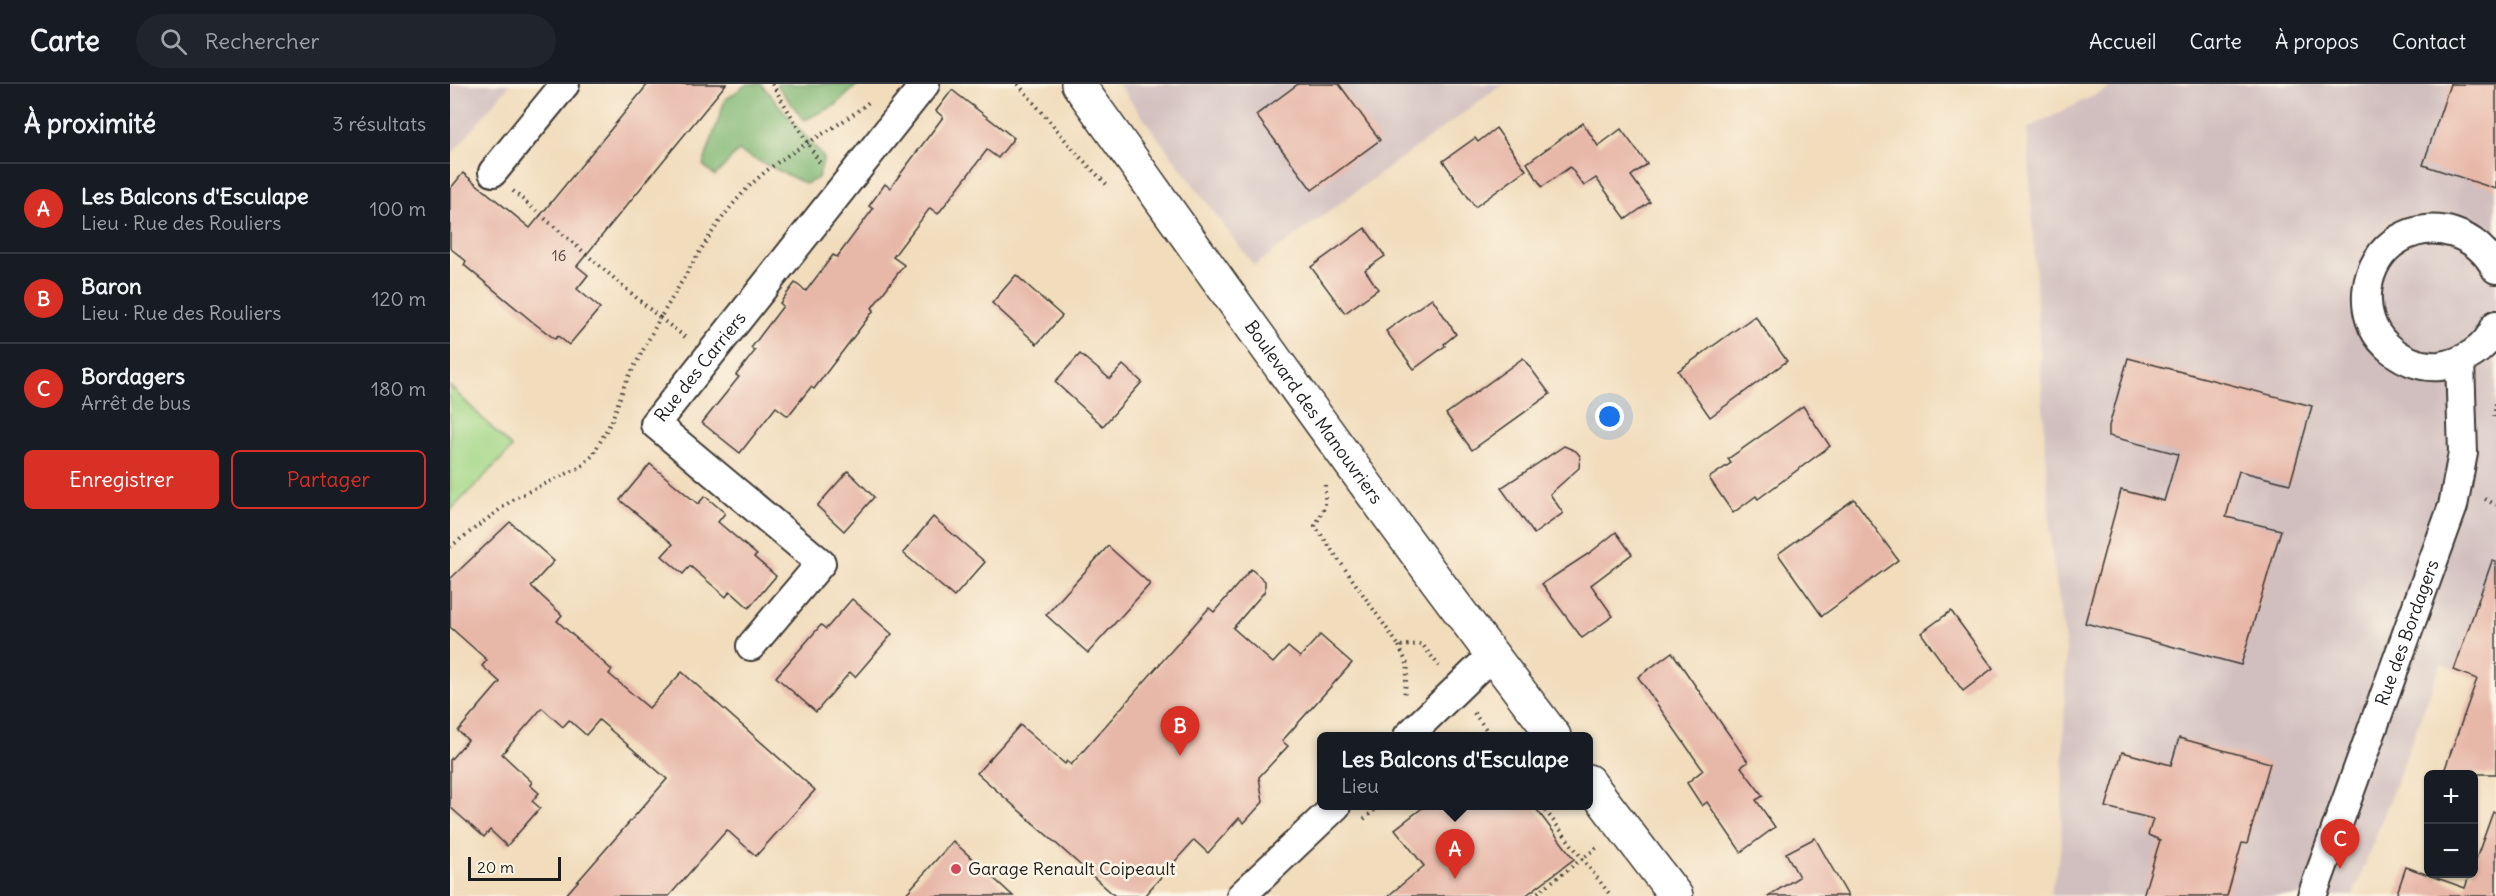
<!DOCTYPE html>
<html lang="fr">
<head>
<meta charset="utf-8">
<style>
  body { margin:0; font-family:Delius,sans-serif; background:#20242c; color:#f1f3f6 }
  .controls { position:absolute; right:18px; bottom:18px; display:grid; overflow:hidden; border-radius:9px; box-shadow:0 2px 4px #0004 }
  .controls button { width:54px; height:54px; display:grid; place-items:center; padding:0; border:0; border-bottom:2px solid #363941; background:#171b24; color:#f1f3f6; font:30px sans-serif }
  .scale { position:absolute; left:18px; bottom:15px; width:93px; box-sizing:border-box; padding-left:6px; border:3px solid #1c1c1c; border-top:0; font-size:16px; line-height:21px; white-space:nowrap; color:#1c1c1c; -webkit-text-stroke:4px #fcf5e5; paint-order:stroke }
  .you { position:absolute; left:1160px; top:333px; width:21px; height:21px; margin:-15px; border:4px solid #fff; border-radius:50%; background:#1a73e8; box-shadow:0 0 0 9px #1a73e833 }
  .badge { display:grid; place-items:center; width:39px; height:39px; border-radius:50%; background:#d93025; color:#fff; font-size:20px; font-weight:700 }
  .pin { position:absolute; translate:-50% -50px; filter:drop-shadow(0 2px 3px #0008) }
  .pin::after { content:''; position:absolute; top:32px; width:21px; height:18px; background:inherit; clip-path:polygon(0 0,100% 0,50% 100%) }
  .popup { position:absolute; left:867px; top:648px; width:276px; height:78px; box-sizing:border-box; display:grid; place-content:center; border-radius:9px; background:#171b24; filter:drop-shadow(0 2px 4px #0005); font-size:20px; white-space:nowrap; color:#9ea1a6 }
  .popup b { font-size:22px; color:#f1f3f6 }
  .popup::after { content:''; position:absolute; left:50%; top:100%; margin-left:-12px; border:12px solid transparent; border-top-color:#171b24 }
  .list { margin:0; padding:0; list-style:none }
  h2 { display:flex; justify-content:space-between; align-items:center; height:78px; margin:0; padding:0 24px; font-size:26px }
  h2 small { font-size:20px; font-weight:400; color:#9ea1a6 }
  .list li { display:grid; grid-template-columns:39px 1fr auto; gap:18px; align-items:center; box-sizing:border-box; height:90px; padding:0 24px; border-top:2px solid #363941 }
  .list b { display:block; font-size:22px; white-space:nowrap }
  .list p { margin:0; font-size:20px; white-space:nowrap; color:#9ea1a6 }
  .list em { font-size:20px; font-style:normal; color:#9ea1a6 }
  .actions { display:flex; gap:12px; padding:18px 24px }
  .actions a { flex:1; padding:14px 0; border:2px solid #d93025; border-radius:9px; text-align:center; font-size:21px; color:#d93025 }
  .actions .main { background:#d93025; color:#fff }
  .icon { flex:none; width:33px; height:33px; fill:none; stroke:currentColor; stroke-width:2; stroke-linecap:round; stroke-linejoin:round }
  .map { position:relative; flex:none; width:2046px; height:812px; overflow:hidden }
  header { display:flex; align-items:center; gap:36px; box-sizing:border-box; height:84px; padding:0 30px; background:#171b24; border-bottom:2px solid #363941 }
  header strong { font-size:28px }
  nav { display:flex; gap:33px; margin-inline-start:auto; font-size:21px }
  .search { width:420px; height:54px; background:#20242c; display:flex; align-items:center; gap:15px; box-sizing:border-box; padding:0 21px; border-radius:33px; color:#9ea1a6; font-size:22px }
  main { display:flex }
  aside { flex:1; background:#171b24 }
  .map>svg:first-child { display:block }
  .industrial { fill:#d1bfbf }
  .green { fill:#a2d787; stroke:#5f7a52; stroke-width:1.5 }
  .forest { fill:#81b874; stroke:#4e6a48; stroke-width:1.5 }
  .building { fill:#e7b7a8 }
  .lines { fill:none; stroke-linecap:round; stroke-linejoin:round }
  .minor-casing { stroke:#3c3934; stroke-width:32 }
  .tertiary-casing { stroke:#3c3934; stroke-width:36 }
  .path { stroke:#3c3934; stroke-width:4; stroke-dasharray:1.5 4.5; stroke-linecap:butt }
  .minor { stroke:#fff; stroke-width:28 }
  .tertiary { stroke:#fff; stroke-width:33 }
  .poi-dot { fill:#d1495b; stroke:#fcf5e5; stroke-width:2 }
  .labels { text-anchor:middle; stroke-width:5; stroke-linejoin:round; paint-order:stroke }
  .number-label { font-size:15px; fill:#4f433f }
  .street-label { font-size:18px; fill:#1c1c1c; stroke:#fcf5e5 }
  .poi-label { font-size:18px; fill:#1c1c1c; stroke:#fcf5e5; text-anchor:start }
</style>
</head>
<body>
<header>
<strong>Carte</strong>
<div class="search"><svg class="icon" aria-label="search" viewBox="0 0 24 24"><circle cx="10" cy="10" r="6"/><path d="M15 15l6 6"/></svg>Rechercher</div>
<nav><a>Accueil</a><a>Carte</a><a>À propos</a><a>Contact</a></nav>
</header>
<main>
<aside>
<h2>À proximité<small>3 résultats</small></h2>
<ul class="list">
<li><span class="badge">A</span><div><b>Les Balcons d'Esculape</b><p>Lieu · Rue des Rouliers</p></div><em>100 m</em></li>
<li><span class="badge">B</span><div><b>Baron</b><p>Lieu · Rue des Rouliers</p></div><em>120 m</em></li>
<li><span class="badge">C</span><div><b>Bordagers</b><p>Arrêt de bus</p></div><em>180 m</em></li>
</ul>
<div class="actions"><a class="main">Enregistrer</a><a>Partager</a></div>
</aside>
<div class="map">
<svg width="2046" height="812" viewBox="0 0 2046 812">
  <rect width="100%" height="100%" fill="#fcf5e5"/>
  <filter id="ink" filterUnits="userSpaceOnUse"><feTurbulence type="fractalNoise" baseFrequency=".0167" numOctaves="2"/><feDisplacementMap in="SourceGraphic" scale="12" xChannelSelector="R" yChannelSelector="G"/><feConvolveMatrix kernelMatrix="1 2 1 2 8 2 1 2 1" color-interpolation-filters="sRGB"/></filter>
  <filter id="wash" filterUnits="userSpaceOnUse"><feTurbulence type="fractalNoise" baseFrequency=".008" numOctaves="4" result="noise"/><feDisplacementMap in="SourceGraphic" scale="24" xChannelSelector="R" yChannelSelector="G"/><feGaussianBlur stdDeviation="1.35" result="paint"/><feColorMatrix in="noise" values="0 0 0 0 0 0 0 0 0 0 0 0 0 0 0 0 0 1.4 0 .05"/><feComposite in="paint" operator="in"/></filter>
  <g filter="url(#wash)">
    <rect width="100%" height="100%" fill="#f1dcbc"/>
    <g class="industrial">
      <polygon points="0,0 60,0 0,72"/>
      <polygon points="668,0 1053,0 804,182"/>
      <polygon points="1667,0 2046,0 2046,600 1991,580 1903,812 1600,812 1611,764 1616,565 1601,462 1577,45"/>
    </g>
    <polygon class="green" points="0,302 62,364 0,427"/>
    <g class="forest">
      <polygon points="297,0 311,0 374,74 368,94 356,100 288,67 265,92 253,81 275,16"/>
      <polygon points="326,0 408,0 386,21 354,36"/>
    </g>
    <g id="blocks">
      <g class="building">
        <polygon points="198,0 276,0 127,182 138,191 127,205 150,224 119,261 108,252 105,255 84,239 14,181 16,177 0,164 0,105 13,89 80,144"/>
        <polygon points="848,0 889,0 930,56 862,106 806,31"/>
        <polygon points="2000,0 2046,0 2046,105 1973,81"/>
        <polygon points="502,6 564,54 548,74 537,66 488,130 480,124 443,173 454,181 422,224 424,226 364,305 361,303 338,332 326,323 290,369 252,339 289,293 286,291 305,267 301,264 333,222 330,219 345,199 356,207 383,171 387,173 423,125 419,122 435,100 440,104 493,33 486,27"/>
        <polygon points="1133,39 1148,62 1171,45 1197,80 1181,92 1200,118 1176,135 1146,94 1134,102 1120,83 1092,103 1077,79"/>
        <polygon points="1046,44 1076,86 1025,123 993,77 1025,54 1028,58"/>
        <polygon points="915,144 935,172 915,186 928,205 895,229 861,183"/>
        <polygon points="566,191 612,232 587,260 542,219"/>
        <polygon points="982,214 1006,250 994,260 995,262 964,285 936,247"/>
        <polygon points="1305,232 1337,277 1260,333 1228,287"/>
        <polygon points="630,270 660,295 673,281 692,298 653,342 605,298"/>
        <polygon points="1073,274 1100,310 1022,366 996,330"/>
        <polygon points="1678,274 1862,322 1840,400 1789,387 1776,433 1831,446 1791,581 1635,539 1671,406 1714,417 1728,370 1659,352 1659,342"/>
        <polygon points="1353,322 1380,362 1308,415 1306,412 1283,429 1259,394 1281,379 1278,375"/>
        <polygon points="1114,362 1126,367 1130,372 1129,384 1100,410 1113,429 1084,450 1051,404"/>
        <polygon points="200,380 248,420 255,412 275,429 268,438 307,471 304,473 326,492 299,524 280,507 276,513 240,482 233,490 212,472 223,460 170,416"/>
        <polygon points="398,387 424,413 394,447 367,422"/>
        <polygon points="1404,415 1448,476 1372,532 1328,470"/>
        <polygon points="483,433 535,478 504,513 453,469"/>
        <polygon points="60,438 104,477 81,502 112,531 107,537 162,586 159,590 199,624 232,588 365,706 306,772 277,746 219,812 115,812 217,695 149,636 136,651 119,636 113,643 92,624 52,670 82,698 80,701 89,709 82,717 90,724 57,762 40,746 34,753 0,723 0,676 18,656 8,647 50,598 32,582 37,576 0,543 0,495"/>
        <polygon points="1166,448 1182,470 1141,501 1163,532 1132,554 1092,500 1141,468"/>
        <polygon points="658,462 700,500 638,569 596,531"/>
        <polygon points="2042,477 2046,478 2046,690 1993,690 2027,595 2004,586"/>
        <polygon points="801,485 815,497 815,507 783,544 823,579 838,563 850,573 870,551 902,579 832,657 838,662 809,693 813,718 794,739 789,734 758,769 744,756 694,812 665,812 527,689 570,641 615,680 617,677 621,681 759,524 764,528"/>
        <polygon points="402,515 442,550 405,593 400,588 366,628 326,593 371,541 376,545"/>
        <polygon points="1501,527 1543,584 1513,607 1471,549"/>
        <polygon points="1222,568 1298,678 1291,683 1313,712 1306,716 1325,743 1291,768 1257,718 1252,722 1237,699 1253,686 1188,593"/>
        <polygon points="1729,654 1820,679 1797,760 1792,759 1777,812 1693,812 1710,756 1698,751 1703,735 1656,723 1672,668 1721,681"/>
        <polygon points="975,722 1084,722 1124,775 1075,812 938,812 974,782 945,745"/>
        <polygon points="2043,728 2046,728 2046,812 1946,812 1956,783 2015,804 2020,789 2024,789 2024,781"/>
        <polygon points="1365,754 1398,812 1318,812 1349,793 1336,769"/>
        <polygon points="503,757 563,812 454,812"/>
      </g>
    </g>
  </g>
  <g filter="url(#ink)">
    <use href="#blocks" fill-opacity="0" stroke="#3c3934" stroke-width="1.5"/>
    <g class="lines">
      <g class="minor-casing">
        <g id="minor">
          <polyline points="43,88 115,0"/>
          <path d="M2046,185C2028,150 1984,134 1949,155C1912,176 1906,233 1936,261C1950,275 1970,284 1990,282C2014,279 2037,264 2046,241"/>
          <path id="s1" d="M301,562L371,479L205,340L475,0"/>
          <polyline points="958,652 1041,572"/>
          <polyline points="791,812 886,722"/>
          <path id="s2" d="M1862,812L2003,422L2013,369L2010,277"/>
        </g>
      </g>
      <g class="tertiary-casing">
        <g id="tertiary">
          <path id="s3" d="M628,0C785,219 940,439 1104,652"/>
          <polyline points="1138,697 1226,812"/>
        </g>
      </g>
      <g class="path">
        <polyline points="322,0 371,81"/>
        <polyline points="568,0 628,71 659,103"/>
        <path d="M63,107L210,234C240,186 265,133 307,95C342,63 384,48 420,17"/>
        <polyline points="2044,333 2046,319"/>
        <polyline points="875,401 875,422 865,442 949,562 972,560 989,582"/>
        <polyline points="2035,415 2046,421"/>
        <polyline points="0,463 65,414 131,383 143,371 162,336 175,300 210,234 235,253"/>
        <polyline points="949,562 958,582 954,613"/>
        <polyline points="1024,629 1041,652"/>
        <polyline points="1092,722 1161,812"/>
        <polyline points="914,735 929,722"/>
        <polyline points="1083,812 1149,762"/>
      </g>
      <use href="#minor" class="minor"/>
      <use href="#tertiary" class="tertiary"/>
    </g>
  </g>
  <circle class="poi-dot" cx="506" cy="785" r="6"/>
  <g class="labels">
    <g class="number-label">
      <text x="109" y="177">16</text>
    </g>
    <g class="street-label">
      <text dy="6" stroke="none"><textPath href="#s1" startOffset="398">Rue des Carriers</textPath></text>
      <text dy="6" stroke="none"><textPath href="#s3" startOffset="404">Boulevard des Manouvriers</textPath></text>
      <text dy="6" stroke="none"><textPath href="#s2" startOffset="280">Rue des Bordagers</textPath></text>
    </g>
    <g class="poi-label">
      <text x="518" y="791">Garage Renault Coipeault</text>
    </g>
  </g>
</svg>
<div class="controls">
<button>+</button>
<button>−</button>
</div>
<div class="scale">20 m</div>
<div class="you"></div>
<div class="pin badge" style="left:1005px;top:795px">A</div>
<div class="popup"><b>Les Balcons d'Esculape</b>Lieu</div>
<div class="pin badge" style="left:730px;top:672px">B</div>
<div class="pin badge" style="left:1890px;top:785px">C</div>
</div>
</main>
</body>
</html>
